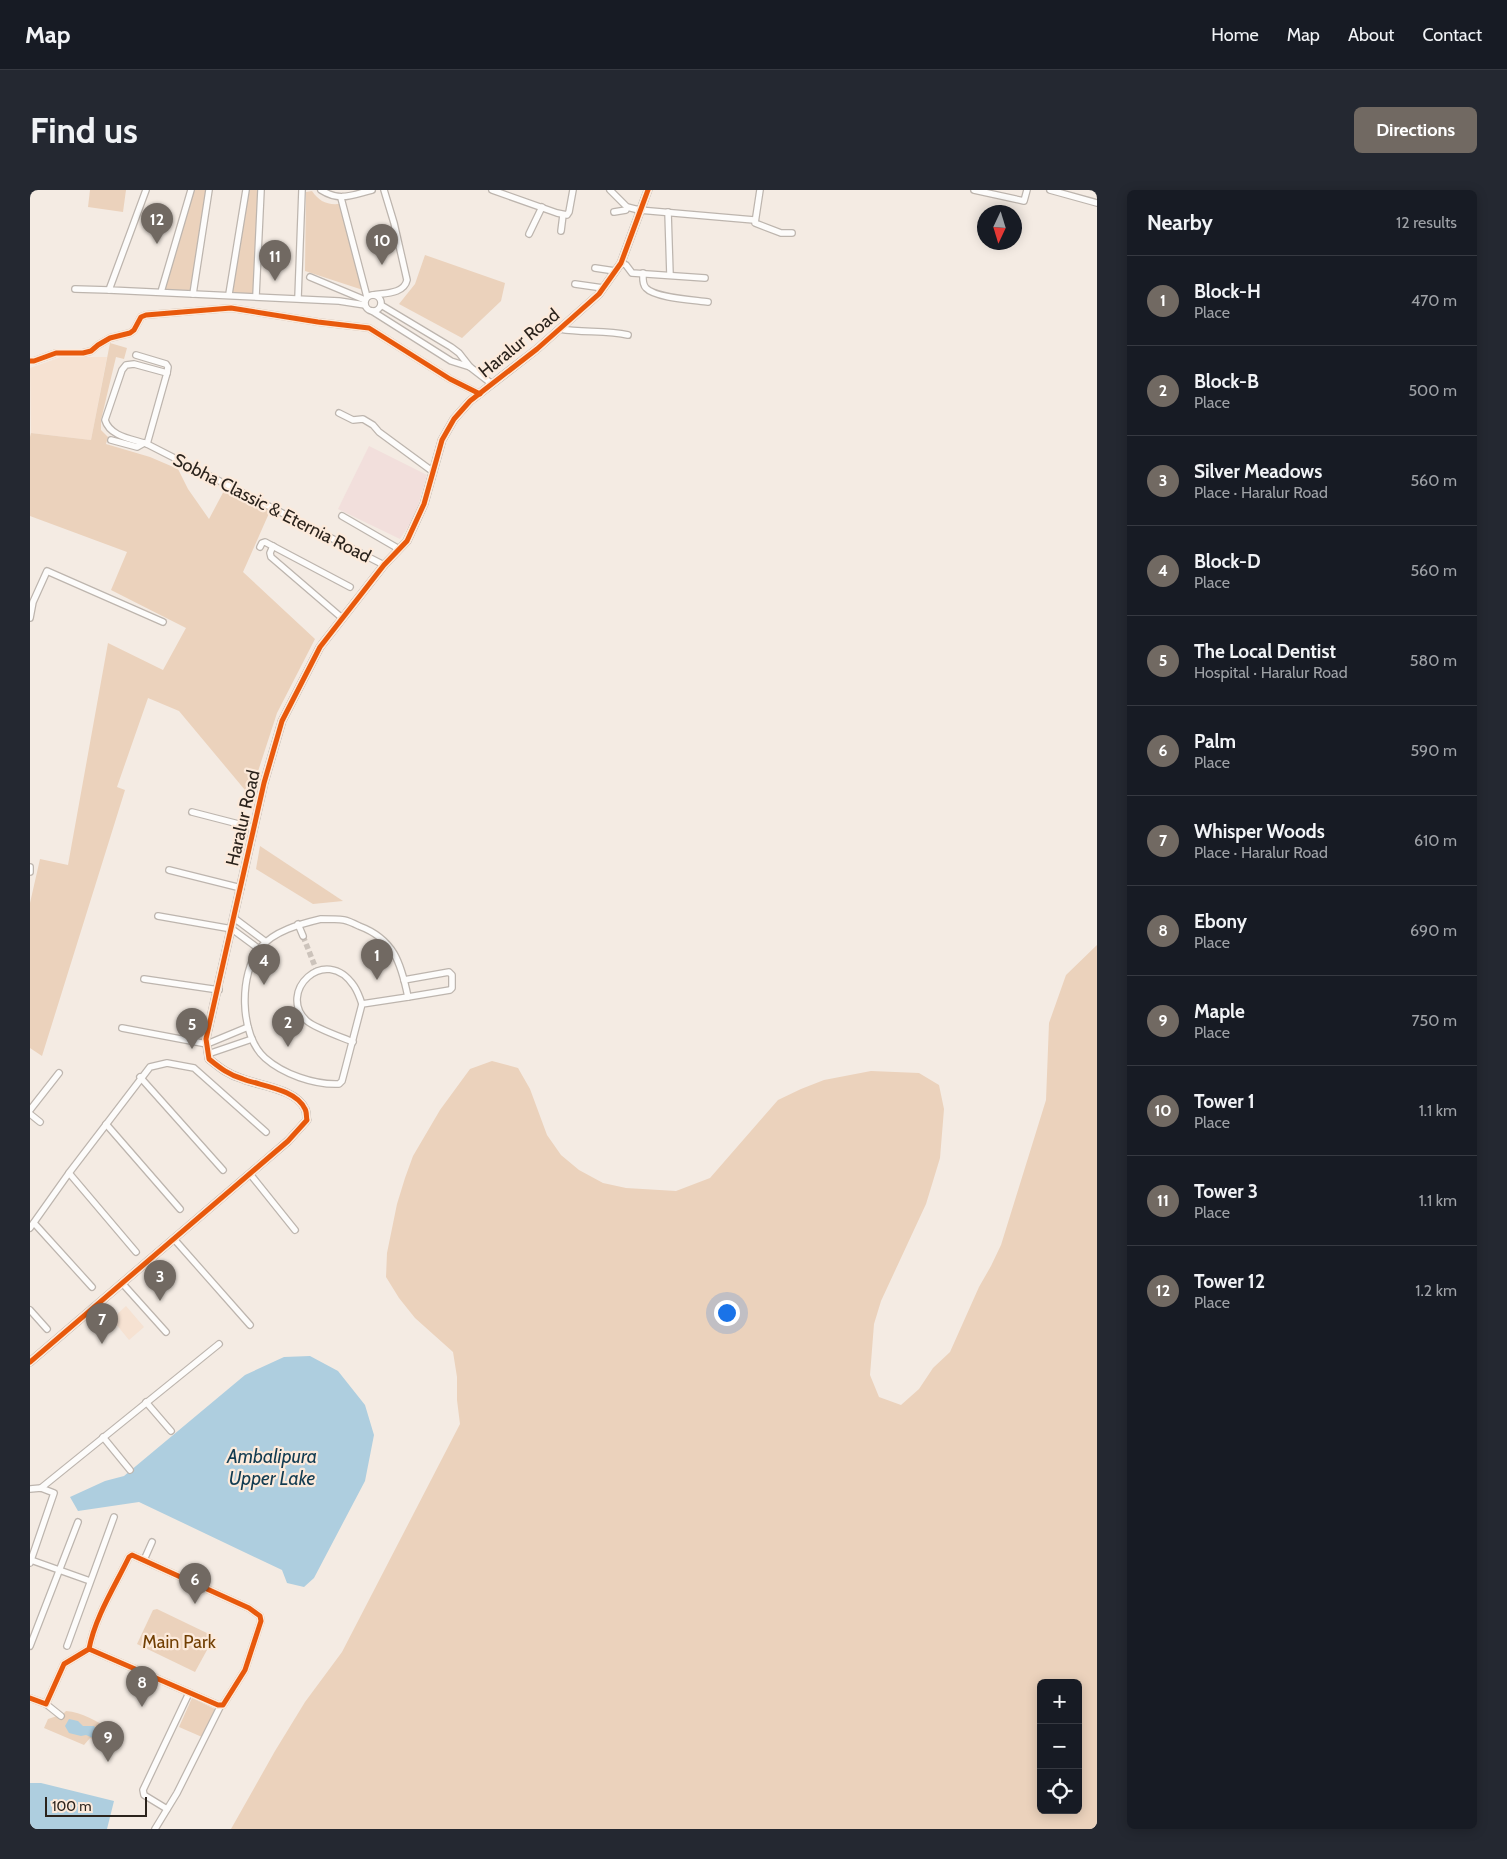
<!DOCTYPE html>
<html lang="en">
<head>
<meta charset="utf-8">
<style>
  body { margin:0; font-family:Cabin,sans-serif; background:#242831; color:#f1f3f6 }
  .controls { position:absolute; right:15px; bottom:15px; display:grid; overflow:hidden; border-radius:8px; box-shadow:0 2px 12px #0003 }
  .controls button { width:45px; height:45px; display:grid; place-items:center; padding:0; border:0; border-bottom:1px solid #363941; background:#171b24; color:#f1f3f6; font:25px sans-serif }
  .compass { position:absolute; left:947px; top:15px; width:45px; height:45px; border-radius:50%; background:#171b24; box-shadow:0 2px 12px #0003; rotate:184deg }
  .scale { position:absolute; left:15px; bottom:12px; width:102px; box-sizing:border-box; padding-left:5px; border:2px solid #2b231c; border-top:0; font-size:14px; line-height:18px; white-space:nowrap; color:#2b231c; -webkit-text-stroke:4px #fceadb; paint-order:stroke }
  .you { position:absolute; left:696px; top:1122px; width:18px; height:18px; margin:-12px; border:4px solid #fff; border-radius:50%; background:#1a73e8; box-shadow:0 0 0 8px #1a73e833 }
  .badge { display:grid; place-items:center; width:32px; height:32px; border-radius:50%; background:#716962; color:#fff; font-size:16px; font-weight:700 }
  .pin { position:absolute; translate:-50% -41px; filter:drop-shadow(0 1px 2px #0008) }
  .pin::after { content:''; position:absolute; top:26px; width:18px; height:15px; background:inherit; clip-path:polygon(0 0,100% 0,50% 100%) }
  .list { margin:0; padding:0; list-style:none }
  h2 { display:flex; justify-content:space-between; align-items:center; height:65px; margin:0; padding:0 20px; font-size:21px }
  h2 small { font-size:16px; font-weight:400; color:#9ea1a6 }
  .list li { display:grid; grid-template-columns:32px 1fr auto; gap:15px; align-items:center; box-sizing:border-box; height:90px; padding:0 20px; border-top:1px solid #363941 }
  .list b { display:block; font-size:19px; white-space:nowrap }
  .list p { margin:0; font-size:16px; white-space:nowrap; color:#9ea1a6 }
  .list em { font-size:16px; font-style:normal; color:#9ea1a6 }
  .icon { flex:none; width:28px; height:28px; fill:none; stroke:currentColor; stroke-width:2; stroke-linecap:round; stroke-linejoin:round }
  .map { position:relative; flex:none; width:1067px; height:1639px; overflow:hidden; border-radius:8px }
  header { display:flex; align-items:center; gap:30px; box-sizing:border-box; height:70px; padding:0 25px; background:#171b24; border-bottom:1px solid #363941 }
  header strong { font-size:24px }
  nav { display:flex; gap:28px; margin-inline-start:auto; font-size:18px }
  .intro { display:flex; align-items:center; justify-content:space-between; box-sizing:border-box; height:120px; padding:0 30px }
  h1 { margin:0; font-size:35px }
  .button { padding:12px 22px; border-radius:8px; background:#716962; color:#fff; font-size:18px; font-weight:700 }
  main { display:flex; gap:30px; padding:0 30px }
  aside { flex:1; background:#171b24; border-radius:8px; box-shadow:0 2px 12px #0003 }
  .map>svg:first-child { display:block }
  .commercial { fill:#f2dfdc }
  .built { fill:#f6e2d2 }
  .green { fill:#ebd2bc; fill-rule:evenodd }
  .water { fill:#aecedf }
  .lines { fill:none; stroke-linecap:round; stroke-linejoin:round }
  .street-tunnel { stroke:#ccc3bb; stroke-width:5.5; stroke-dasharray:5.5 3; stroke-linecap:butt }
  .street-casing { stroke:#bdb5ae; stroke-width:8 }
  .secondary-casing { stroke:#bdb5ae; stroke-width:9 }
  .street { stroke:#fdfcfb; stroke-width:5.5 }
  .secondary { stroke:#f7f6f7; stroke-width:8 }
  .cycleway-casing { stroke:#fceadb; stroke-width:8 }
  .cycleway { stroke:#e8590c; stroke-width:5 }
  .labels { text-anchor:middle; stroke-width:4.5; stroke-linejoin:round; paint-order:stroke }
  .street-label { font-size:18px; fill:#2b231c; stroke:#fceadb }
  .park-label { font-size:18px; fill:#713f03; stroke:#fceadb }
  .water-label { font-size:19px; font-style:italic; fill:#133c51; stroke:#fceadb }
</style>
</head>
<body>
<header>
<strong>Map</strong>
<nav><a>Home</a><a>Map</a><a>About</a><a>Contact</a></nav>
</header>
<div class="intro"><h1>Find us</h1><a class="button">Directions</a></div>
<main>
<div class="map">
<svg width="1067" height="1639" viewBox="0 0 1067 1639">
  <rect width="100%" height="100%" fill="#f4ebe3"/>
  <polygon class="commercial" points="339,256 397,285 385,326 370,349 308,319"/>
  <g class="built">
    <polygon points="31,167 77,167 61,250 1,243 0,178"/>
    <polygon points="96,1116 114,1137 99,1150 82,1129"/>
  </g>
  <g class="green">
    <polygon points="60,0 96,0 93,22 58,17"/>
    <polygon points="162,0 178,0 162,102 134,100"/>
    <polygon points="217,0 230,0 225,104 200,103"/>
    <path d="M282,1C289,11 296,15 309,14L333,100L275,81L276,2Z"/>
    <polygon points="395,65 475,93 471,111 432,148 369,114 385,94"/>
    <polygon points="80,153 97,158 94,169 86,167 71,230 71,240 78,247 76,254 120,267 148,279 158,299 179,329 196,297 240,321 213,382 285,449 247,523 220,606 149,521 118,508 87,597 95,600 12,866 0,858 0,713 10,669 38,675 78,453 133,480 156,438 81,400 97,362 0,326 0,247 1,243 61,250"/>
    <polygon points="230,656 313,711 283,714 226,679"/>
    <path d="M1067,755V1639H201L245,1561L275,1512L312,1462L430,1234L427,1210V1187L423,1162L385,1128L369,1108L356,1087L357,1063L367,1014L375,988L383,966L410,920L440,879L462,871L488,878L500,899L517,945L531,965L549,980L573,993L596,998L646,1001L680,988L748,910L771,899L794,890L841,881L889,883L909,895L914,919L910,968L896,1014L851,1111L844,1134L840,1185L849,1207L871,1215L889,1199L903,1178L920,1162L949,1097L961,1076L971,1055L1016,910L1019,833L1036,785ZM1011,1493H1048V1620H1011Z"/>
    <polygon points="127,1419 181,1445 183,1449 165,1482 107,1454 123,1420"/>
    <polygon points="162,1508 185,1519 172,1547 149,1537"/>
    <path d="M36,1521C52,1522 67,1532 81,1539L82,1541L78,1550L73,1554L60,1548L54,1555L14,1538L18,1529L33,1524Z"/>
  </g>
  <g class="water">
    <polygon points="280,1166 308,1181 335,1215 344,1245 335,1291 284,1388 274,1397 257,1393 252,1380 109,1312 48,1321 40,1307 75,1291 94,1286 215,1185 254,1167"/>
    <polygon points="39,1529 48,1531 53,1536 64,1536 67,1540 65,1549 56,1545 51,1546 39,1543 35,1536"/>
    <polygon points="0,1593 11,1593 84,1611 77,1639 0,1639"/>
  </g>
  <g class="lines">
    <polyline class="street-tunnel" points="273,746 286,779"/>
    <g class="street-casing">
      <g id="street">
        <polyline points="116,0 79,100 309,111 335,115"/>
        <path d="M291,0C310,12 322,5 342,0"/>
        <polyline points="462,0 527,23 537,25 539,22 543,0"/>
        <polyline points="580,0 597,17 609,20 724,30"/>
        <polyline points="730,0 725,33 751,43 762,43"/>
        <polyline points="944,0 994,11 997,0"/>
        <polyline points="1020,0 1067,13"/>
        <polyline points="311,8 337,107"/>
        <polyline points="584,22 596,20 597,17"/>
        <polyline points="638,22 640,85"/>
        <polyline points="531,41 533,25"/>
        <polyline points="499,44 512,17"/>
        <polyline points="591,73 596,75 602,83 675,88"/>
        <polyline points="565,78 585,81"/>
        <path d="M613,83C613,88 612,94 616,98C625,108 664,110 678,112"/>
        <polyline points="280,87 335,110"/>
        <polyline points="545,94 573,98"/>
        <polyline points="45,99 79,100"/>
        <polyline points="131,102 161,0"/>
        <polyline points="163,104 179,0"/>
        <polyline points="199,104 216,0"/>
        <circle cx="343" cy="113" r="8"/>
        <path d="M343,105C355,103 374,104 377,90L364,33L354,0"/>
        <polyline points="226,106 231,0"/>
        <polyline points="268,108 272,0"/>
        <polyline points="351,115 421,157 429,163 440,177"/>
        <polyline points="342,121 421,171 440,177 462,194"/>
        <path d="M530,139C552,143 576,140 598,145"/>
        <polyline points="106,165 136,174 138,177 137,183"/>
        <polyline points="0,171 4,171 26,163 53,163 61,161 68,155 80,148 100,143 104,140 111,127 116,125 201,118 288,132 339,138 420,189 450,204"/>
        <path d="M104,174L137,183L117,254C103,249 80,247 75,230L92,180L96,175Z"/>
        <polyline points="309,223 323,230 333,229 343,235 349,242 402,281"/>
        <polyline points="81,250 107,257 114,253"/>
        <polyline points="117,254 354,375"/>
        <polyline points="312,326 369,359"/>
        <polyline points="243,356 240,363 241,367 312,428"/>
        <polyline points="230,357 232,353 235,352 320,397"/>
        <polyline points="0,428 3,412 17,381 133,432"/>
        <polyline points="162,622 224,638"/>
        <polyline points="0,677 0,682"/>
        <polyline points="139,680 211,698"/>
        <polyline points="128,726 202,739 229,759"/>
        <polyline points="204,728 236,752"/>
        <path d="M291,729C298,729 307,729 314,730C319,731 325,734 329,736C364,749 371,773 378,807L332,814L312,891L309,894C284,895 253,884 235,868C209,845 209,783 230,758C244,741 270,734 291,729Z"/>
        <polyline points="268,734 273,746"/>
        <polyline points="114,789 189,800"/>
        <polyline points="374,790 419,782 422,785 422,798 420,800 378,807"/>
        <polyline points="92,838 177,854 218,837"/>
        <path d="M323,852C311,847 285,838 277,831C246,803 295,753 324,796C328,802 330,808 332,814"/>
        <polyline points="178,864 222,849"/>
        <polyline points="110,887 193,980"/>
        <polyline points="0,920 29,883"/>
        <polyline points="0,924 10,932"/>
        <polyline points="76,934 150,1019"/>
        <polyline points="39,983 106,1062"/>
        <polyline points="220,984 265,1040"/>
        <polyline points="4,1033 62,1097"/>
        <polyline points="0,1038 39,983 120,877 137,873 164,878 236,942"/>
        <polyline points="144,1049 220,1135"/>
        <polyline points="92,1093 136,1142"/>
        <polyline points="0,1120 17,1139"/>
        <polyline points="116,1212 141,1241"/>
        <polyline points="73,1247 100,1280"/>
        <polyline points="11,1298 189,1154"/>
        <polyline points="0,1299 11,1298 24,1303 0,1373"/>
        <polyline points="1,1370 60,1391"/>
        <polyline points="114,1370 122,1352"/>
        <polyline points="0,1456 48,1332"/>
        <polyline points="37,1456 84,1327"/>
        <path d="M0,1508L16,1514L34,1474L59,1459C65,1427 85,1396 99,1367L102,1365L219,1418L230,1426L231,1431L215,1480L193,1515H188L59,1459"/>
        <polyline points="16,1514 31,1526"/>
        <polyline points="137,1619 114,1605 113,1600 159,1503"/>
        <polyline points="125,1639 147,1603 191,1515"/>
      </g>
    </g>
    <g class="secondary-casing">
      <path id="secondary" d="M0,1172L258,951L277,930C276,927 277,922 275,919C266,899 231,896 213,889C199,885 190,878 179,869L176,849L234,593L252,531L290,457L354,375L377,351L394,314L412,250L424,229L440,211L507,159L569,104L591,73L618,0"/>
    </g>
    <use href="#street" class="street"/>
    <use href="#secondary" class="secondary"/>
    <g class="cycleway-casing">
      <g id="cycleway">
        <polyline points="0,171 4,171 26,163 53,163 61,161 68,155 80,148 100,143 104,140 111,127 116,125 201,118 288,132 339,138 420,189 450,204"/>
        <path d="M0,1172L258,951L277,930C276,927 277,922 275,919C266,899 231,896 213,889C199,885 190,878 179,869L176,849L234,593L252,531L290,457L354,375L377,351L394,314L412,250L424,229L440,211L507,159L569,104L591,73L618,0"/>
        <path d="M0,1508L16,1514L34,1474L59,1459C65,1427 85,1396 99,1367L102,1365L219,1418L230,1426L231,1431L215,1480L193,1515H188L59,1459"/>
      </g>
    </g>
    <use href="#cycleway" class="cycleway"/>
  </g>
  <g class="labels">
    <g class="street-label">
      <text transform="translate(489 153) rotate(-39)" y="6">Haralur Road</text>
      <text transform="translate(242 318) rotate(27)" y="6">Sobha Classic &amp; Eternia Road</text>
      <text transform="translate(213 628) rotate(-77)" y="6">Haralur Road</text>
    </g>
    <g class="park-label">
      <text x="149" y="1458">Main Park</text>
    </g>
    <g class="water-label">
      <text x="242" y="1273">Ambalipura<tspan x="242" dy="22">Upper Lake</tspan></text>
    </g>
  </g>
</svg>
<div class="controls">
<button>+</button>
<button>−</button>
<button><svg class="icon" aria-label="locate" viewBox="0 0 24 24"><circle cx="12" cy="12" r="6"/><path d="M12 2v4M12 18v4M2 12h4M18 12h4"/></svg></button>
</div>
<svg class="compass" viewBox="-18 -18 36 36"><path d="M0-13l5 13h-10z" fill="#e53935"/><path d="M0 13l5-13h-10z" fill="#9ea1a6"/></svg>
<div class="scale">100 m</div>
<div class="you"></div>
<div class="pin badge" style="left:347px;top:790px">1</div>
<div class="pin badge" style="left:258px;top:857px">2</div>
<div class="pin badge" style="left:130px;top:1111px">3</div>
<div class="pin badge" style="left:234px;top:795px">4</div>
<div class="pin badge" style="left:162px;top:859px">5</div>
<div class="pin badge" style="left:165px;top:1414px">6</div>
<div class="pin badge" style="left:72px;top:1154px">7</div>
<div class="pin badge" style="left:112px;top:1517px">8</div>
<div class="pin badge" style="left:78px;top:1572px">9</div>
<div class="pin badge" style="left:352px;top:75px">10</div>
<div class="pin badge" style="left:245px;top:91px">11</div>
<div class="pin badge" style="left:127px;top:54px">12</div>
</div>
<aside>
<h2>Nearby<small>12 results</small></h2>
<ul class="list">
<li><span class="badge">1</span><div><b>Block-H</b><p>Place</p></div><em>470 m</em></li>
<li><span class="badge">2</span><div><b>Block-B</b><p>Place</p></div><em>500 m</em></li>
<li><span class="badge">3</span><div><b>Silver Meadows</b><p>Place · Haralur Road</p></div><em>560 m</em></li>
<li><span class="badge">4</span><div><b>Block-D</b><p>Place</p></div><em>560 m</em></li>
<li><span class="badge">5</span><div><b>The Local Dentist</b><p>Hospital · Haralur Road</p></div><em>580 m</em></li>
<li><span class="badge">6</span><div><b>Palm</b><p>Place</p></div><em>590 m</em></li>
<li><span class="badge">7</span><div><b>Whisper Woods</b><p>Place · Haralur Road</p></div><em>610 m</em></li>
<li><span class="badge">8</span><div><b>Ebony</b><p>Place</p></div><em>690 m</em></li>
<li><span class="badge">9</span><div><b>Maple</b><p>Place</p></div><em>750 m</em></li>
<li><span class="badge">10</span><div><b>Tower 1</b><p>Place</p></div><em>1.1 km</em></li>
<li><span class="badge">11</span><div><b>Tower 3</b><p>Place</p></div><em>1.1 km</em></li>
<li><span class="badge">12</span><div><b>Tower 12</b><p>Place</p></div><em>1.2 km</em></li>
</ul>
</aside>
</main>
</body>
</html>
